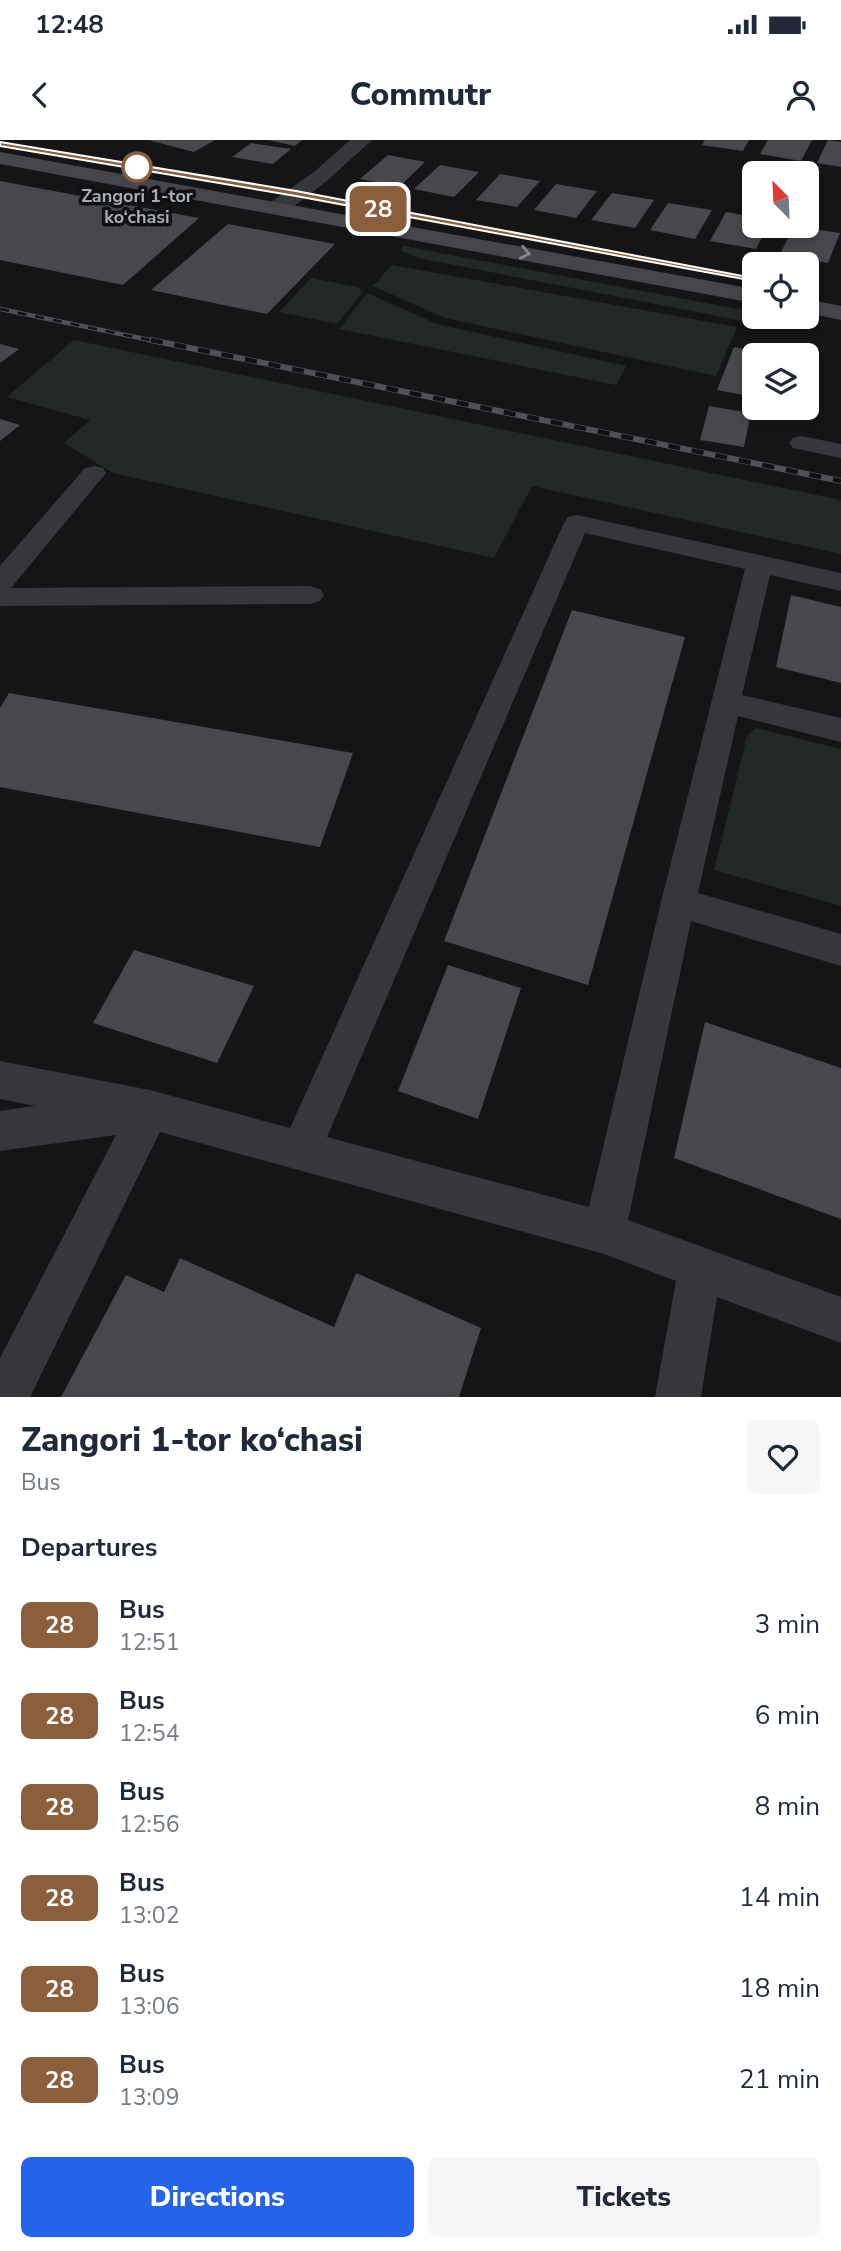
<!DOCTYPE html>
<meta charset="utf-8">
<style>
:root{--surface:#fff;--page:#f6f6f7;--text:#1f2937;--muted:#747a83;--accent:#2563eb}
body{margin:0;font-family:"Nunito Sans",sans-serif;background:var(--page);color:var(--text);height:100vh;display:flex;flex-direction:column;font-size:26px;white-space:nowrap}
*{box-sizing:border-box;margin:0}
p{font-size:23px;color:var(--muted)}
.icon{flex:none;width:38px;height:38px;fill:none;stroke:currentColor;stroke-width:2;stroke-linecap:round;stroke-linejoin:round}
.map{position:relative;height:1257px;overflow:hidden}
.drawer{display:flex;flex-direction:column;background:var(--surface);flex:1}
.drawer>*{flex:none}
.badge{padding:0 14px;border-radius:10px;font-size:24px;line-height:46px}
.needle{width:46px;rotate:336deg}
.buttons{position:absolute;left:742px;top:21px;display:grid;gap:14px}
.buttons a{display:grid;place-items:center;width:77px;height:77px;border-radius:10px;background:var(--surface);box-shadow:0 4px 10px #0003;font-size:35px}
.map>.badge{position:absolute;translate:-50% -50%;box-shadow:0 0 0 4px #fff}
h2{padding:0 21px;font-size:26px;line-height:63px}
.round{display:grid;place-items:center;flex:none;width:74px;height:74px;border-radius:10px;background:var(--page)}
.overview{display:flex;align-items:center;justify-content:space-between;height:119px;padding:0 21px}
h1{font-size:33px;font-weight:800;line-height:52px}
.action{display:flex;gap:14px;margin-top:auto;padding:14px 21px}
.action a{flex:1;height:80px;border-radius:10px;background:var(--accent);color:#fff;font-size:28px;font-weight:800;line-height:80px;text-align:center}
.action a+a{background:var(--page);color:var(--text)}
ul{padding:0;list-style:none}
li{display:flex;align-items:center;gap:21px;height:91px;padding:0 21px}
li div{flex:1}
li b{display:block;font-size:26px}
li em{font-style:normal}
li .badge{min-width:77px;font-weight:700;text-align:center}
.status{display:flex;justify-content:space-between;align-items:center;height:49px;padding:0 35px;background:var(--surface);direction:ltr}
.status svg{height:19px;fill:currentColor}
header{display:flex;justify-content:space-between;align-items:center;height:91px;padding:0 21px;background:var(--surface);font-size:32px;font-weight:800}
.map>svg:first-child{display:block}
.green{fill:#222823}
.building{fill:#47484b}
.lines{fill:none;stroke-linecap:round;stroke-linejoin:round}
.service{fill:#36373b;fill-rule:evenodd}
.minor{fill:#36373b;fill-rule:evenodd}
.secondary{fill:#45464b;fill-rule:evenodd}
.rail-far1-casing{stroke:#505156;stroke-width:4.5}
.rail-casing{stroke:#505156;stroke-width:6}
.rail-far1{stroke:#101012;stroke-width:2.5;stroke-dasharray:9;stroke-linecap:butt}
.rail{stroke:#101012;stroke-width:4.5;stroke-dasharray:12;stroke-linecap:butt}
.oneway{stroke:#858890}
.line{fill:#8b5e3c;stroke:#fff;stroke-width:2}
.stop-dot{fill:#fff;stroke:#8b5e3c;stroke-width:3.5}
.labels{text-anchor:middle;stroke-width:7;stroke-linejoin:round;paint-order:stroke}
.far-stop-label{font-size:18px;font-weight:bold;fill:#a8acb5;stroke:#101012}
</style>
<div class="status"><b>12:48</b><svg viewBox="0 0 49 12"><path d="M0 12V9h3v3zM5 12V6h3v6zM10 12V3h3v9zM15 12V0h3v12zM26 1h20v11H26zM47 4h2v5h-2z"/></svg></div>
<header><svg class="icon" aria-label="back" viewBox="0 0 24 24"><path d="M15 5l-7 7 7 7"/></svg>Commutr<svg class="icon" aria-label="person" viewBox="0 0 24 24"><circle cx="12" cy="8" r="4"/><path d="M4 21q1-7 8-7t8 7"/></svg></header>
<div class="map">
<svg width="841" height="1257" viewBox="0 0 841 1257">
<rect width="100%" height="100%" fill="#151517"/>
<!-- green -->
<path class="green" d="M403,106L754,172V177L783,178L779,188L418,118L402,111Z
M392,125L737,187L716,236L445,178L373,146Z
M311,138L357,147L363,152L337,184L279,172Z
M367,153L437,184L626,226L616,245L339,189Z
M74,200L841,360V414L532,346L494,418L113,333L64,303L90,280L7,257Z
M756,588L841,609V766L714,730L747,596Z"/>
<!-- building -->
<path class="building" d="M148,0H215L194,12Z
M268,0H302L295,6Z
M705,0H749L743,11L702,5Z
M768,0H812L801,21L760,14Z
M828,0L841,2V27L817,23Z
M251,3L291,9L273,24L232,17Z
M388,15L425,22L399,47L360,39Z
M440,25L479,32L454,57L414,49Z
M500,34L540,41L517,67L476,60Z
M0,41L199,78L123,145L0,120Z
M556,44L597,51L576,78L534,70Z
M612,53L654,60L635,88L591,80Z
M668,63L712,70L695,99L650,90Z
M726,72L754,77V86H768L756,109L710,101Z
M228,84L335,104L267,174L151,150Z
M794,86L840,93L828,123L780,114Z
M0,204L19,209L0,223Z
M734,207L769,214L754,215V257L717,250Z
M709,266L751,273L744,307L700,300Z
M0,279L20,285L0,301Z
M791,455L841,467V543L776,527Z
M572,470L685,497L588,845L444,801Z
M9,553L353,613L320,707L0,647V568Z
M134,810L254,846L217,923L93,883Z
M448,825L521,848L478,979L398,951Z
M705,882L841,928V1079L674,1018Z
M180,1118L334,1187L356,1133L481,1188L459,1257H61L126,1135L164,1152Z"/>
<g class="lines">
<!-- service -->
<path class="service" d="M801,296L841,304V318L793,308L789,303L793,298Z
M94,326L103,328L106,333L11,448L310,446L320,449L324,455L320,461L310,464L0,466V426L85,328Z
M577,375L841,433V451L770,435L742,555L841,578V602L738,576L698,753L841,794V826L691,781L628,1080L841,1157V1203L717,1157L701,1257H655L676,1141L604,1114L160,992L30,1257H0V1218L116,995L0,1011V971L35,966L0,959V921L150,950L290,988L564,383L568,377ZM585,393L745,429L661,762L589,1067L327,997Z"/>
<!-- minor -->
<path class="minor" d="M350,0H372L328,40L287,72H271L268,67L271,62L314,32Z"/>
<!-- secondary -->
<path class="secondary" d="M0,12L754,149V163L0,24Z
M807,159L841,166V180L807,173Z"/>
<!-- rail-far1 casing -->
<g class="rail-far1-casing">
<path id="rail-far1" d="M0,169L159,202"/>
</g>
<!-- rail casing -->
<g class="rail-casing">
<path id="rail" d="M151,200L841,341"/>
</g>
<!-- rail-far1 -->
<use href="#rail-far1" class="rail-far1"/>
<!-- rail -->
<use href="#rail" class="rail"/>
</g>
<!-- one-way arrows -->
<defs><path id="oneway-chevron" d="M-2-3.5L2.5 0L-2 3.5" fill="none" stroke-width="1.6" stroke-linecap="round" stroke-linejoin="round" transform="scale(1.75)"/></defs>
<use class="oneway" href="#oneway-chevron" transform="translate(525 113) rotate(11)"/>
<!-- line -->
<path class="line" d="M0,2L296,51L758,139L754,141L296,56L0,6Z"/>
<!-- markers -->
<circle class="stop-dot" cx="137" cy="27" r="14"/>
<g class="labels">
<!-- far-stop labels -->
<g class="far-stop-label">
<text x="137" y="62">Zangori 1-tor<tspan x="137" dy="21">ko‘chasi</tspan></text>
</g>
</g>
</svg>
<div class="buttons">
<a><svg class="needle" viewBox="-14 -14 28 28"><path d="M0-13l5 13h-10z" fill="#e53935"/><path d="M0 13l5-13h-10z" fill="#747a83"/></svg></a>
<a><svg class="icon" aria-label="locate" viewBox="0 0 24 24"><circle cx="12" cy="12" r="6"/><path d="M12 2v4M12 18v4M2 12h4M18 12h4"/></svg></a>
<a><svg class="icon" aria-label="layers" viewBox="0 0 24 24"><path d="M12 4l9 5-9 5-9-5zM3 14l9 5 9-5"/></svg></a>
</div>
<b class="badge" style="left:378px;top:69px;background:#8b5e3c;color:#fff">28</b>
</div>
<section class="drawer">
<div class="overview"><div><h1>Zangori 1-tor ko‘chasi</h1><p>Bus</p></div><a class="round"><svg class="icon" aria-label="heart" viewBox="0 0 24 24"><path d="M12 20l-8-8c-3-5 5-10 8-4 3-6 11-1 8 4z"/></svg></a></div>
<h2>Departures</h2>
<ul>
<li><span class="badge" style="background:#8b5e3c;color:#fff">28</span><div><b>Bus</b><p>12:51</p></div><em>3 min</em></li>
<li><span class="badge" style="background:#8b5e3c;color:#fff">28</span><div><b>Bus</b><p>12:54</p></div><em>6 min</em></li>
<li><span class="badge" style="background:#8b5e3c;color:#fff">28</span><div><b>Bus</b><p>12:56</p></div><em>8 min</em></li>
<li><span class="badge" style="background:#8b5e3c;color:#fff">28</span><div><b>Bus</b><p>13:02</p></div><em>14 min</em></li>
<li><span class="badge" style="background:#8b5e3c;color:#fff">28</span><div><b>Bus</b><p>13:06</p></div><em>18 min</em></li>
<li><span class="badge" style="background:#8b5e3c;color:#fff">28</span><div><b>Bus</b><p>13:09</p></div><em>21 min</em></li>
</ul>
<div class="action"><a>Directions</a><a>Tickets</a></div>
</section>
